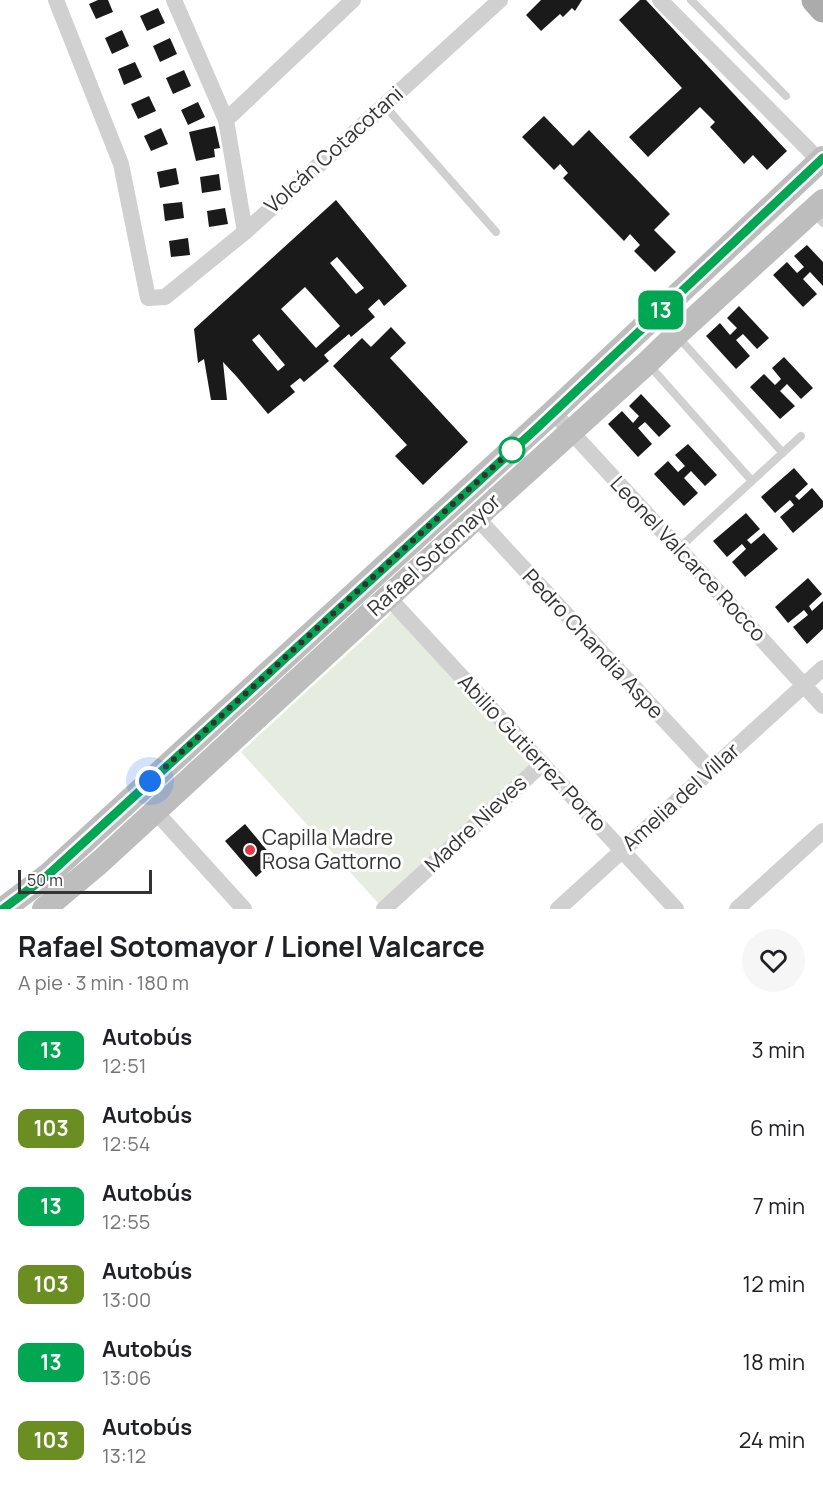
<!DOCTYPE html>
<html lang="es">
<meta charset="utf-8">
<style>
:root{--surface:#fff;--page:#f6f6f6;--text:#202124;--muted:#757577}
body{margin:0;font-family:Manrope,sans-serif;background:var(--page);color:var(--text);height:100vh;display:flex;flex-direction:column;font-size:22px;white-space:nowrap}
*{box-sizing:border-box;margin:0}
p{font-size:20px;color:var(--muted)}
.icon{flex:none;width:33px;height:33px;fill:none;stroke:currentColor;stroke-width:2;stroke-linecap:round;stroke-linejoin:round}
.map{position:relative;height:909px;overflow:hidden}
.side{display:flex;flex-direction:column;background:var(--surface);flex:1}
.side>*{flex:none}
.badge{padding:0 12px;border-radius:9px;font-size:21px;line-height:39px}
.scale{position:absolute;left:18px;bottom:15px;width:134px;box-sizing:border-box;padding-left:6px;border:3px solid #333;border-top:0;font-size:16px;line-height:21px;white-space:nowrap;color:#333;-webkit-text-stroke:4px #fff;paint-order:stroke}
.you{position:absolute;width:30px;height:30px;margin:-15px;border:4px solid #fff;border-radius:50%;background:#1a73e8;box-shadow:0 0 0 9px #1a73e833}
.map>.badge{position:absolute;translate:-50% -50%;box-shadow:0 0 0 3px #fff}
.round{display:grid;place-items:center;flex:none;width:63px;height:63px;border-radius:32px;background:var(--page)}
.head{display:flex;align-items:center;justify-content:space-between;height:102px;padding:0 18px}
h1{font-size:28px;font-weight:700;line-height:45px}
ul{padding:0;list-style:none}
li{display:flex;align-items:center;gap:18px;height:78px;padding:0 18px}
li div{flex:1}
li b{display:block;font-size:22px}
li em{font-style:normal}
li .badge{min-width:66px;font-weight:700;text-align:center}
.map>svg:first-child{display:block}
.green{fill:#e6ecdf}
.building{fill:#1a1a1a;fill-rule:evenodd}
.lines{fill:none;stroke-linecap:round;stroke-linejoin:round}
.lane{stroke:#d0d0d0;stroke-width:8}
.street{stroke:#d0d0d0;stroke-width:16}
.secondary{stroke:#bdbdbd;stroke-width:24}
.primary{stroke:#ababab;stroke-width:27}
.line-casing{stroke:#fff;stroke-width:14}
.line{stroke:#00a651;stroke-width:9}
.walk{stroke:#333;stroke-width:6;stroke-dasharray:0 10.8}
.stop-dot{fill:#fff;stroke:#00a651;stroke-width:3}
.poi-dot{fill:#e63946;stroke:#fff;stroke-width:2}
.labels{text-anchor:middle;stroke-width:6;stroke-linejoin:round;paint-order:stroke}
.street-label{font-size:21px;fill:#333;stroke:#fff}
.poi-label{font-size:21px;fill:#333;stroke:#fff;text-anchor:start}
</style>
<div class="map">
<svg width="823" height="909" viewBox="0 0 823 909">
<rect width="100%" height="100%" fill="#fff"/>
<!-- green -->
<path class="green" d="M393,612L531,764L379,904L241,752Z"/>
<!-- building -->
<path class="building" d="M98,0H108L113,12L96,19L89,4Z
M541,0H582L575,11L572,8L563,17L560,14L541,31L526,15Z
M640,0H646L787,151L767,170L753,155L744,164L710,127L715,122L700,107L648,157L629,137L682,88L619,20Z
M158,8L165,23L147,31L140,16Z
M122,30L129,46L112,54L105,38Z
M170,38L177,54L160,62L153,46Z
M135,62L142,77L124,85L118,69Z
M184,70L191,86L173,94L166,78Z
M149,96L156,111L138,119L131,104Z
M198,102L205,117L188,125L181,110Z
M544,116L573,146L589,130L670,214L654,230L676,252L655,272L634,251L640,245L630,234L624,241L563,178L568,173L560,164L554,170L522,137Z
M215,126L220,148L214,149L215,157L196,161L189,132Z
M161,128L168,144L151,151L144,136Z
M176,168L179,184L160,188L157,172Z
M219,174L221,190L202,193L200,177Z
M336,200L407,286L384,306L379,299L368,309L375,317L351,337L349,334L324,355L329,361L304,382L300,378L290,386L295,392L268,414L237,377L223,362L227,400H211L204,359L198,363L194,329ZM337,257L364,288L356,294L330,263ZM305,287L340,326L316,348L281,309ZM259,334L285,365L278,371L252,340Z
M182,202L184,218L165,221L163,204Z
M225,208L228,224L209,227L207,211Z
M188,238L190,255L171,257L169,241Z
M807,245L823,262V286L810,272L803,279L817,294L803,307L773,275L787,262L797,273L804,267L794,256Z
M739,306L769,338L757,349L743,334L736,340L750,356L736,369L706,336L720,323L730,335L737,328L727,318Z
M391,327L406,343L390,358L468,442L423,485L395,456L407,445L333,366L362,338L371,347Z
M784,357L813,388L801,399L787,384L780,391L795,406L780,419L750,387L764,374L775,385L781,379L772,368Z
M641,394L671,426L659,437L645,422L638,428L652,444L638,457L608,424L622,411L633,423L639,416L629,406Z
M688,444L717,475L705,486L691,471L684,478L698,493L684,506L654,474L668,461L678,472L685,466L675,455Z
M794,468L808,484L795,496L799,500L812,488L823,501V507L793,533L780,517L794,505L790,500L775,513L761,497Z
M746,513L760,529L747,540L751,544L764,533L778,549L745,577L732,562L746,549L742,544L727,557L713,541Z
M808,578L822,594L809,606L812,611L823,601V629L807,644L793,627L808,615L804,610L788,623L775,607Z
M245,824L275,860L256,877L225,841Z"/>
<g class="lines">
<!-- lane -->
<path class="lane" d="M691,0L786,96
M384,105L496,232
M812,212L823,223
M678,337L783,453
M649,365L752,481
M678,549L801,436"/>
<!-- street -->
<path class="street" d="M56,0L121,164L148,298L165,297L245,232L500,0
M174,0L226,120L245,232
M660,0L820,161
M226,120L353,0
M553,412L823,706
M476,517L711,770
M388,597L676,909
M155,811L244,909
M384,909L542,764
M558,909L823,668
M737,909L823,831"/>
<!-- secondary -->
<path class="secondary" d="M3,909L48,875L553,412L823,158
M44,909L100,862L388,597L647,363L676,335L823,201"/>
<!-- primary -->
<path class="primary" d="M815,0L823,9"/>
</g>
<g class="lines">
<!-- line casing -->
<g class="line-casing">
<path id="line" d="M3,909L48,875L537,428L823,158"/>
</g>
<!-- line -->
<use href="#line" class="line"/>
<!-- walk -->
<path class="walk" d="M150,781L512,450"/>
</g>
<!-- markers -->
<circle class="stop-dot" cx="512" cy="450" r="12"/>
<circle class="poi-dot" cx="250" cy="850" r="6"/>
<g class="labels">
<!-- street labels -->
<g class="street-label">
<text transform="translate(334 150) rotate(-42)" y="7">Volcán Cotacotani</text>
<text transform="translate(434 555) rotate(-42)" y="7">Rafael Sotomayor</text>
<text transform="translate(688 559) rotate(47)" y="7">Leonel Valcarce Rocco</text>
<text transform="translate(593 644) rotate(47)" y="7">Pedro Chandia Aspe</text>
<text transform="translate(532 753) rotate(47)" y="7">Abilio Gutierrez Porto</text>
<text transform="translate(681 797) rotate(-42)" y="7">Amelia del Villar</text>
<text transform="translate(476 824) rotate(-43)" y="7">Madre Nieves</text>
</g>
<!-- poi labels -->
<g class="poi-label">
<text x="262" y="845">Capilla Madre<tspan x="262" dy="24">Rosa Gattorno</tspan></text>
</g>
</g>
</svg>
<div class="scale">50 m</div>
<div class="you" style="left:150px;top:781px"></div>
<b class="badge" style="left:661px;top:310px;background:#00a651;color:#fff">13</b>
</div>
<section class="side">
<div class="head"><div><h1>Rafael Sotomayor / Lionel Valcarce</h1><p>A pie · 3 min · 180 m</p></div><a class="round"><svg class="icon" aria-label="heart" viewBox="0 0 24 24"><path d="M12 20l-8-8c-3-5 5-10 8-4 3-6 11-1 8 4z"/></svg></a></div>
<ul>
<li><span class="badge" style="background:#00a651;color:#fff">13</span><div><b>Autobús</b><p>12:51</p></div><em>3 min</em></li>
<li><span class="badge" style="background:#6b8e23;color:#fff">103</span><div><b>Autobús</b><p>12:54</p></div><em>6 min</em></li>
<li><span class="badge" style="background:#00a651;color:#fff">13</span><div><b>Autobús</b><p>12:55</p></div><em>7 min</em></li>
<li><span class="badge" style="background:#6b8e23;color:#fff">103</span><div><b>Autobús</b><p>13:00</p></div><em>12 min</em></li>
<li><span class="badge" style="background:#00a651;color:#fff">13</span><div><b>Autobús</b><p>13:06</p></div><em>18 min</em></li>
<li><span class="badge" style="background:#6b8e23;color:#fff">103</span><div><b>Autobús</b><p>13:12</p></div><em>24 min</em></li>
</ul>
</section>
